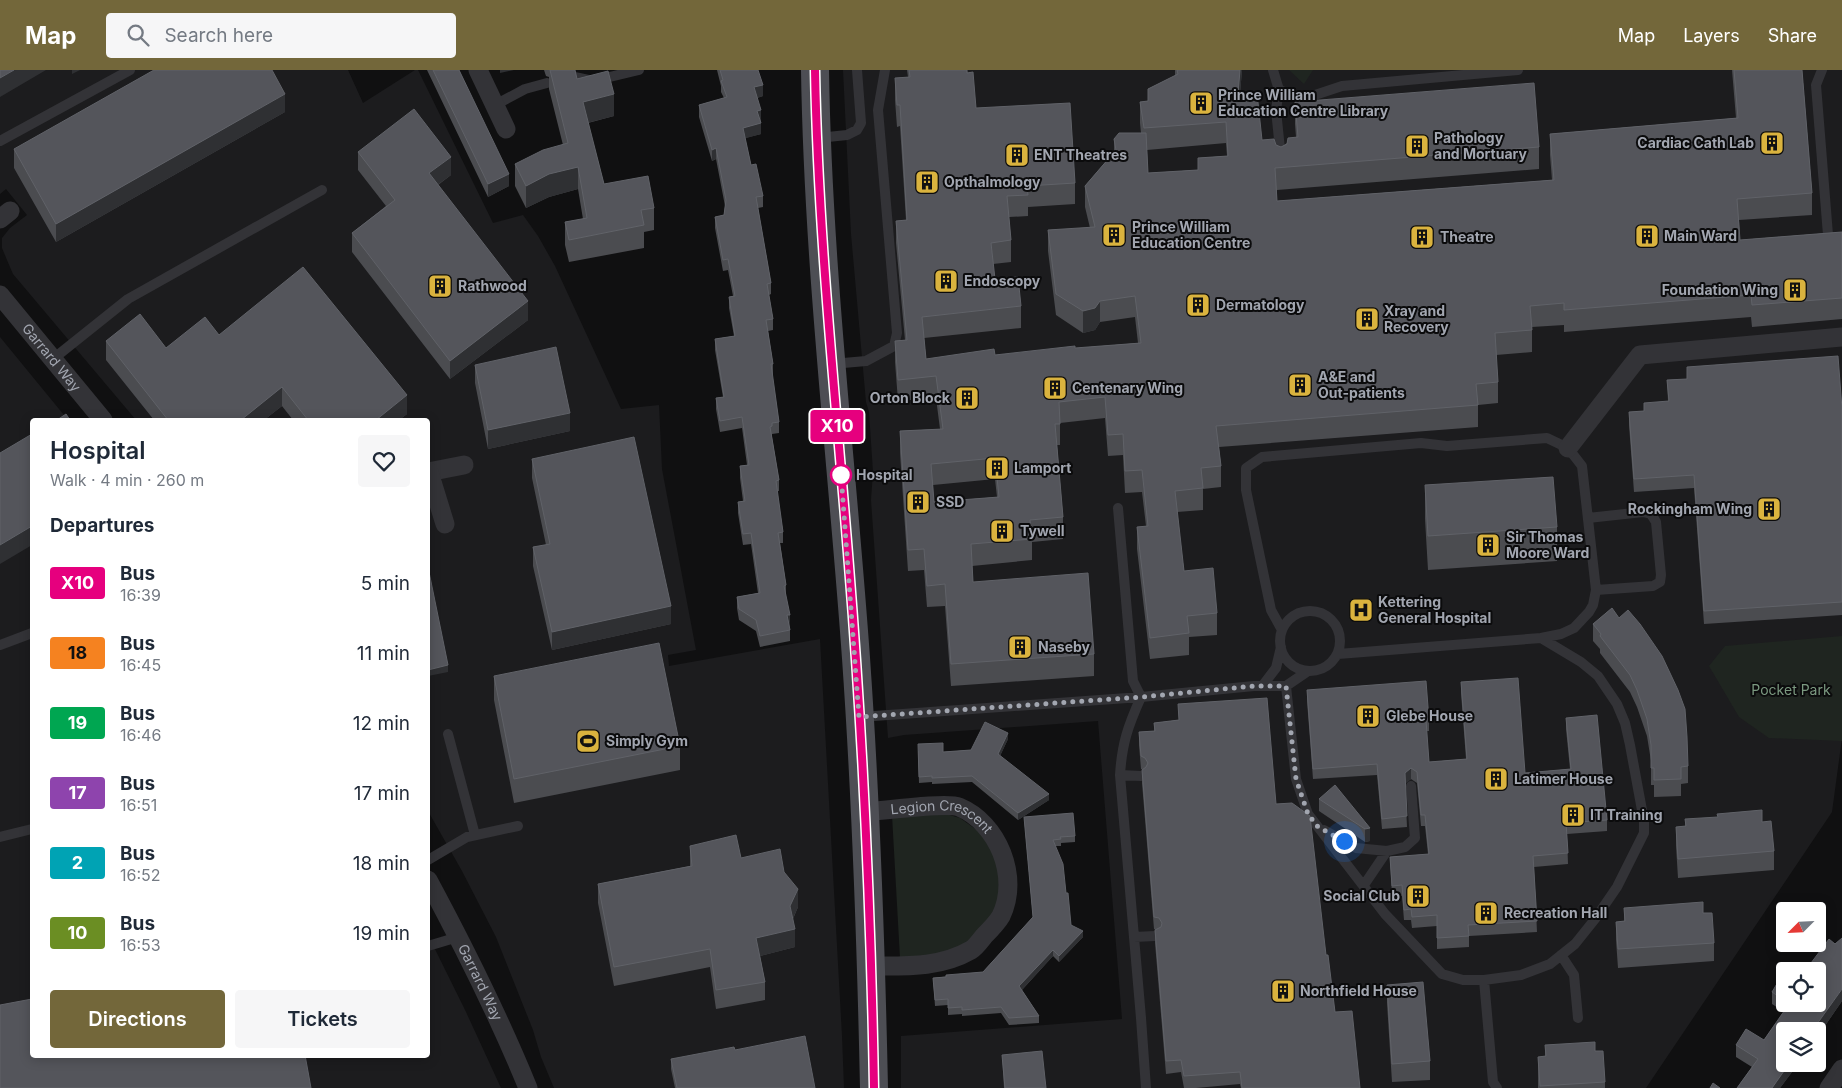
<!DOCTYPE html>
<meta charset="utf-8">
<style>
:root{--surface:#fff;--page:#f6f6f7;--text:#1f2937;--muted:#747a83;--accent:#73673a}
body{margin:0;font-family:Inter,sans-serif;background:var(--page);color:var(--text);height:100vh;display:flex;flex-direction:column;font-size:19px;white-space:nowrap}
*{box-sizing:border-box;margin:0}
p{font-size:16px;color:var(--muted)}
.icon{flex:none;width:28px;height:28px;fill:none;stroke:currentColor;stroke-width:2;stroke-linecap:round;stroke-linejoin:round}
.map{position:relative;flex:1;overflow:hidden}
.details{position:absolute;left:30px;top:348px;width:400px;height:640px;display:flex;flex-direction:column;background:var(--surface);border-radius:5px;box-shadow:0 2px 12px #0003}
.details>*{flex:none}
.badge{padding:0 10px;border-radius:4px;font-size:18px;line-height:32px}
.needle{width:32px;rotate:246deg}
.fabs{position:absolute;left:1776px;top:832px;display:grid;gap:10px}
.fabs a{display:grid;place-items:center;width:50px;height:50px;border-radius:5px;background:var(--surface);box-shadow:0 2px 12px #0003;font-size:25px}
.you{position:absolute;width:25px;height:25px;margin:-12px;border:4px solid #fff;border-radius:50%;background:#1a73e8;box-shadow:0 0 0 8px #1a73e833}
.map>.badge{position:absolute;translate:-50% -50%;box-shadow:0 0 0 2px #fff}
h2{padding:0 20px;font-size:19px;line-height:45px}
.round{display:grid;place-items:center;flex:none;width:52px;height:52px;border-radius:5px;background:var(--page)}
.headline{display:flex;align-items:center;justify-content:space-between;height:85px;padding:0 20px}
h1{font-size:24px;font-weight:600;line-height:38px}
.primary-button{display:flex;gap:10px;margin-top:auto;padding:10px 20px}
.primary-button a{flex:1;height:58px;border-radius:5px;background:var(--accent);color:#fff;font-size:20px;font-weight:600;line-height:58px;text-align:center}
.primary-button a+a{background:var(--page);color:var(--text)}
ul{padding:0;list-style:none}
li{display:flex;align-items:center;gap:15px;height:70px;padding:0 20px}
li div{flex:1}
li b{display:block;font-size:19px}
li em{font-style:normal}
li .badge{min-width:55px;font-weight:700;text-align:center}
header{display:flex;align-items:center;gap:30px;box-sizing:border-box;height:70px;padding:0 25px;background:var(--accent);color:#fff}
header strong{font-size:24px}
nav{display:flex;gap:28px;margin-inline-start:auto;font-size:18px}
.search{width:350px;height:45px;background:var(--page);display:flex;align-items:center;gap:12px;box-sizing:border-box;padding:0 18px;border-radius:5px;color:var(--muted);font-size:19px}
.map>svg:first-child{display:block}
.built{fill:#1c1c1e}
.green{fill:#1f2520}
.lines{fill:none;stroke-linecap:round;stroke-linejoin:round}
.lane{stroke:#333337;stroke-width:10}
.street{stroke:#333337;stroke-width:19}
.primary{stroke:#4d4e54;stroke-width:28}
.wall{fill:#4b4c50;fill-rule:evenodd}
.shaded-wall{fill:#2f3033}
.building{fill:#54555b;stroke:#606268;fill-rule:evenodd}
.line-casing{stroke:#fff;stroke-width:11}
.line{stroke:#e6007e;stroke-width:8}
.walk{stroke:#a2a6b0;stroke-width:5;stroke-dasharray:0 9}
.stop-dot{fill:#fff;stroke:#e6007e;stroke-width:2.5}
.labels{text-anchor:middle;stroke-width:4;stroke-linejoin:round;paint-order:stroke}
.poi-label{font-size:14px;font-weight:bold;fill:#a2a6b0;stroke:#0b0b0c;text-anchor:start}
.street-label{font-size:14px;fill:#a2a6b0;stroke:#0b0b0c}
.stop-label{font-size:14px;font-weight:bold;fill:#a2a6b0;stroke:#0b0b0c;text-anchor:start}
.park-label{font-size:14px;fill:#7b9980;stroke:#0b0b0c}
</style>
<header>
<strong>Map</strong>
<div class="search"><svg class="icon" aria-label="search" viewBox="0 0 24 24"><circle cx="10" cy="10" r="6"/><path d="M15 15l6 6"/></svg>Search here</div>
<nav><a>Map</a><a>Layers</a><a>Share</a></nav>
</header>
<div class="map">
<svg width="1842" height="1018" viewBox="0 0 1842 1018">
<rect width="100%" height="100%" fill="#101011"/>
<!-- built -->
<path class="built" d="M0,0H348L363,33L415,0H418L493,153L523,145L538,166L555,196L621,339L659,335L662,399L696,580L668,585L669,596L820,569L842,966L844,1018H554L541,987L533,960L496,867L462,801L428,741V350H136L13,204L7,190L2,178V168L10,158L27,145L6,119L0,124Z
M843,0H1842V668L1832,742L1646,1018H901V966L1122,949L1098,651L904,665L888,668L871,430L873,402L869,342L866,332L851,164Z
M0,267L68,350H32V985H428V865L466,942L501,1018H0Z"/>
<!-- green -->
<path class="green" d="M1289,0H1313L1304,14Z
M1842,566V671L1769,668L1739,647L1709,596L1725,576Z
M946,744L960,748L981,763L996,788L1001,814L994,846L973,870L946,883L900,888L892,745Z"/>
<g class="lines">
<!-- lane -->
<path class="lane" d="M1273,0L1279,20L1276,40L1281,89
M1822,0L1816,15L1828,165
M570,6L593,11L639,0
M1279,20L1303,29L1342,16L1518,0
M495,35L525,19L547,13
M818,68L847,65L857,60L861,53L857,0
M0,71L130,0
M53,289L128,229L322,120
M832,294L866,291L894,276L897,263L878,40L885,0
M1118,438L1133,611L1141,627
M1588,448L1643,442L1651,444L1656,452L1661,505L1660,512L1653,516L1596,520
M1280 571a30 30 0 1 1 60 0a30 30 0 1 1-60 0Z
M1282,560L1271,540L1246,420V398L1262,387L1421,373L1447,376L1547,368L1568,378L1582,396L1596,520L1593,535L1589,542L1574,558L1561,564L1541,568L1338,584
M0,575L32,563
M1263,615L1276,598L1281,577
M1286,616L1296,709L1308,744L1385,844L1442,904L1463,910H1484L1521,905L1550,894L1575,874L1595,849L1617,817L1644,763V751L1630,675L1625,653L1617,634L1598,606L1581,592L1541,568
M1141,627C1128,656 1122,673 1120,705L1141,948L1146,1018
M860,647L1141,627L1254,616H1286L1308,601
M448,664L475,765
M1120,705L1141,706
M1324,760L1356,778L1387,781L1405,777L1415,768L1411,716
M0,767L32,759
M428,790L467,767L518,756
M1364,815L1387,781
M1134,867L1155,866
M428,876L458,867
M1561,885L1574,905L1578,948
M1484,910L1493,1012L1497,1018"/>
<!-- street -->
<g class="street">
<path d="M478,0L506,59"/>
<path d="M0,149L10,141"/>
<path id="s1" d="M0,225L103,350"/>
<path d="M1568,378L1640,285L1842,267"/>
<path d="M428,402L464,395"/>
<path d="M429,402L445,454"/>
<path id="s2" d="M864,742C882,741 946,732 959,737C998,753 1020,807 1001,846C997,853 990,860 984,866C980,871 976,877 971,880C940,898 905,896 871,896"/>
<path id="s3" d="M428,810C464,877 499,947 528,1018"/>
<path d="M1829,1018L1842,999"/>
</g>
<!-- primary -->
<path class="primary" d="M815,0C818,197 842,392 856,588C866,731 871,875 874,1018"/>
</g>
<!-- wall -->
<path class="wall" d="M427,0H459L509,116L488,127Z
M544,0H575L577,9L614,46L588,53L604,114L654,138V160L644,162V178L569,192L565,175V152L583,149L578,119L549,127L526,138L515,116V94L563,75L549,19V7L546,6Z
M717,0H758L763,26L757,28L761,51H760L761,64L745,68L751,95L763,126V137L758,138L771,213V224L769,225L773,249V260L768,261L773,294V305H772L779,352V363L772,364V367L779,410V421H777L783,462V473H780L786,515V527L790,560V571L760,577L756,561L739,550L737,538V527L758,523L751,474L743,475L738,443V432L743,431L740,408V396L747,395L742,358L720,362L716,339V328L723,327L715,280V269L734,266L729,238V227L733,226L728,200L723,201L715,158V147L724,145L725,136L716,89L712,91L699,47V35L724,28L721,22V16Z
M907,0H967L976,38L1075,113V134L1028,137V146L1009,147L1011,170V192L993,194L995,209L1021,236V258L924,268L926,289L995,285L1138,273L1135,247L1100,252L1095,260L1083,263L1056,245L1048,181V160L1090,158L1085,137V116L1114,82V69L1141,63L1140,53V32L1148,31V19L1175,6V0H1242L1240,24L1262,70L1281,77L1296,67L1295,54V32L1539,77V99L1277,120V131L1552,110L1550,85V64L1736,48L1732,0H1802L1812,123V145L1739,150L1740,170L1842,162V249L1752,257L1751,247L1564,262V255L1532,257V282L1496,285L1498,312V333L1478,335V357L1219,377L1221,396V417L1203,419V440L1177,442L1184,501L1217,543V565L1189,567V585L1150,589L1137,479V457L1146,456L1142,422L1125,423L1123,385L1108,386L1105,348L1060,353V375H1057L1063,447V469L1032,472V490L972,496L973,512L1094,584V606L951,616L945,536L927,537L924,500L908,501L900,383V361L940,359L936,328L898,331L895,292V271L905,270L896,173V151L906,150L900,56L897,57L895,30V8L908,7ZM1226,73L1227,86L1198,88V100L1148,103L1147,80ZM995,409L997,427L934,432L933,415Z
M285,42L56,172L14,98V79Z
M358,82L451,105L438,115L528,250L450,309L352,182V163L386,136L358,100Z
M219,265L407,344L399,350H293L282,336L264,350H154L106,290V271L166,278Z
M475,295L570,361L488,379L475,313Z
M1687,297L1842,339V545L1704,554L1694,418L1634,422L1629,355V342L1644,341L1668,331L1667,310L1687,309Z
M532,389L671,554L552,580L533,496V477L546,475L532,408Z
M1425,415L1557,457V491L1428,500L1425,449Z
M1612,538L1688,696V713L1681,714V726L1654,727V715H1651V691L1647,666L1637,637L1630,622L1600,583V579L1593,571V554Z
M494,606L680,676V700L514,733L494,630Z
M1461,612L1525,703L1570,699L1566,659V648L1607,750V761L1567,764L1568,794L1534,797L1537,862L1469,866V877L1437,879V856L1412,858L1411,850H1404L1402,826L1392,827L1390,787L1428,784L1425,756H1421L1417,713L1411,709L1405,713L1407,757L1382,759L1377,705L1313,709L1307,631V620L1429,650V661H1426L1429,692L1466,689L1461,623Z
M1178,634L1276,734L1326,885L1335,942L1360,1018H1241L1240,1014L1196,1018H1184L1181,1002L1166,1004L1155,873V860H1156L1154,859L1142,713L1143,700L1141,699L1139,675V662L1154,661V653L1179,650Z
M1008,669L1000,686L1049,730L1018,750L972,712L932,714V712L919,713L918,681L943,682L971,680Z
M1319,729L1370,758V771L1365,772L1319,741Z
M1024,747L1075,766V772L1061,773V776H1055L1066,823L1071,855L1083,867L1059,892L1053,886L1022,920L1039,946V953L1009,955L1001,943L962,946V944L948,945V935L935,936L933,908L983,902L1033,847Z
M1685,749L1762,752L1774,781V800L1678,808L1676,776V757L1685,756Z
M690,776L741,788L784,802L798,837L793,849L795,877L760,886L765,912V930L716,939L710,897L614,916L598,833V814L690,796Z
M1624,838L1703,843L1714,873V891L1618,898L1616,870V852L1624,851Z
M1785,909V934H1818L1842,931L1818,966V961L1785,994H1798L1780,1018H1737L1752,997L1736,987V975L1764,970L1784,942L1772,934V922Z
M1387,915L1430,991V1010L1392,1012L1387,933Z
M1545,975L1605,1012V1018H1538V987L1545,986Z
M735,980L815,1018H675L671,999V989Z
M1002,985L1046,1018H1004Z"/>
<!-- shaded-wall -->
<path class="shaded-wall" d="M14,0H46L0,27V8Z
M72,0H80L72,4Z
M500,0H514L500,3Z
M1240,0H1242L1238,46V24Z
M763,15V26L754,29V17Z
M285,24V42L56,172V154Z
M614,24V46L583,54V32Z
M761,40V51L757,52V41Z
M761,53V64L743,69V58Z
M716,78V89L712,91V80Z
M451,87V105L429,121V103Z
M578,97V119L549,127L526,138V116L549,104Z
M509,104V116L488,127V114Z
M528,231V250L450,309V291Z
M1100,231V252L1095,260L1083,263V241Z
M282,317V336L264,350H241Z
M407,325V344L399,350H376Z
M570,343V361L488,379V360Z
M32,456V475L0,494V475Z
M671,536V554L552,580V562Z
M787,545H790V556Z
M448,595V602L428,606V600Z
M1008,663V669L998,690V684Z
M1411,698V709L1405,714V703Z
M1049,724V730L1018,750V743Z
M1370,758V771L1365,772V759Z
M798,819V837L790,855V836Z
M795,859V877L756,887V868Z
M1083,861V867L1059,892V886Z
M1053,880V886L1019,923V916Z
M1842,919V931L1818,966V961H1812Z
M1789,994H1798L1780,1018H1772Z"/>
<!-- building -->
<path class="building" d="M0,0H14L0,8Z
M154,0H272L285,24L56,154L14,79Z
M433,0H459L509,104L488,114Z
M550,0H575L577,9L608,1L614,24L583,32L604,114L648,106L654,138L641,140L644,155L569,170L565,152L587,148L578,97L549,104L526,116L515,94L543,80L568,73Z
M720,0H758L763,15L754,17L761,40L757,41L761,53L743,58L751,95L756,94L763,126L756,127L771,213L767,214L773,249L766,250L773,294H771L779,352L772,353V356L770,357L779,410L776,411L783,462L778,463L786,515L784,516L790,545H787L790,560L760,566L756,550L739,539L737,527L760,523L751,463L743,464L738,432L745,431L740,396L749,395L742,347L720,351L716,328L724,327L715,269L735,266L729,227L735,226L728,189L723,190L715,147L724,145L726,130L716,78L712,80L699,35L727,27L721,11L723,10Z
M909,0H967V3L973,2L976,38L1070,33L1075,113L1027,116L1028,125L1007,126L1011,170L991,173L995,209L1018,207L1021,236L922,247L926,289L994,279L995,285L1075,276V278L1141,273L1135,226L1100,231L1095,238L1083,241L1056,224L1048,160L1095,157L1085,116L1116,80L1114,69L1119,63H1146L1148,103L1198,100V88L1228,86L1226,52L1144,58L1140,32L1148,31V19L1178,4L1177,0H1240L1238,24L1257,23L1262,70L1274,69L1276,75L1281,77L1287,74L1288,68L1298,67L1295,32L1534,13L1539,77L1275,98L1277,131L1554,110L1550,64L1738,48L1734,0H1802L1812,123L1737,129L1740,170L1842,162V228L1752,235L1751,225L1564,240V233L1530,236L1532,260L1495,263L1498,312L1476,314L1478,335L1216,356L1221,396L1201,398L1203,418L1175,421L1184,501L1213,498L1217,543L1187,546L1189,563L1150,568L1137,457L1148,456L1142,400L1125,401L1123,364L1108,365L1105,327L1059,332L1060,354H1055L1063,447L1030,450L1032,469L971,474L973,512L1088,503L1094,584L951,594L945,514L927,516L924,479L908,480L900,361L943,359L936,306L898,310L895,271L907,270L896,151L907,150L900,35H897L895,8L910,7ZM995,388L999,427L934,432L931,394Z
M414,39L451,87L429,103L528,231L450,291L352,163L395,130L358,82Z
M303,197L407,325L376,350H308L282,317L241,350H168L106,271L140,244L166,278L205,247L219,265Z
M556,277L570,343L488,360L475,295Z
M1838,286L1842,339V532L1704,541L1694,405L1634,409L1629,342L1644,341V333L1669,331L1667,310L1687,309V297Z
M66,344L70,350H57Z
M32,364V456L0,475V383Z
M634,367L671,536L552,562L533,477L550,474L532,389Z
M1553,407L1557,457L1428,466L1425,415Z
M428,497L448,595L428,600Z
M1612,538L1619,548L1628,540L1640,554L1662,586L1678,620L1685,639L1687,667L1688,696L1681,697V709L1654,710V698H1651V675L1647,649L1637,620L1630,605L1600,566L1601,564L1593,554Z
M659,573L680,676L514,709L494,606Z
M1518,608L1525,703L1571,699L1566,648L1597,645L1607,750L1566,753L1568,783L1533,786L1537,851L1468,855L1469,866L1437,868V845L1412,847L1411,839L1404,840L1402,815L1392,816L1390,787L1429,784L1425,745H1421L1417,702L1411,698L1405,703L1407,746L1382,749L1377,694L1313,699L1307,620L1426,611L1429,650H1426L1429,692L1467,689L1461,612Z
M1267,628L1276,734L1292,733L1310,746L1326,885H1328L1335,942L1352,941L1360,1018H1242L1240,1002L1184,1006L1181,990L1166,991L1155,860L1161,857L1162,853L1159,848L1154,847L1142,700L1146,697L1148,693L1145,688L1141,686L1139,662L1155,661L1154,653L1179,650L1178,634Z
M985,652L1008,663L998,684L1049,724L1018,743L972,706L932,708V706L919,707L918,674L943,673V682L971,680Z
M1335,715L1370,758L1365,759L1319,729Z
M1762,740V752L1771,751L1774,781L1678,789L1676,757L1686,756L1685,749L1718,747L1717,744Z
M1073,743L1075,766L1060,767L1061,769L1053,770L1063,794L1066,823H1068L1071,855L1083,861L1059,886L1053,880L1019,916L1039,946L1009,948L1001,937L962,940V937L948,938V929L935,930L933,908L946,907V905L983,902L1033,847L1024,747Z
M736,765L741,788L780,779L784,802L798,819L790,836L795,859L756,868L765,912L716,920L710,879L614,897L598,814L692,796L690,776Z
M1703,832V843H1712L1714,873L1618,879L1616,852L1625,851L1624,838Z
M1842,868V919L1812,961H1785V994H1789L1772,1018H1737L1758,989L1736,975L1746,959L1764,970L1789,934H1818V901H1805L1829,869L1835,874Z
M1781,907L1785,909V931L1772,922Z
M1423,912L1430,991L1392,994L1387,915Z
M32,929V985H305L311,1018H0V935Z
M805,966L815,1018H677L671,989L734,977L735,980Z
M1595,972V981H1603L1605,1012L1540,1016L1538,987L1546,986L1545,975Z
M1042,981L1046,1018H1005L1002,985Z
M1713,1013L1720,1018H1710Z"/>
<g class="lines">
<!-- line casing -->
<g class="line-casing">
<path id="line" d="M815,0C818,166 836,331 849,496C863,669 871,844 874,1018"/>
</g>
<!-- line -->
<use href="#line" class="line"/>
<!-- walk -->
<path class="walk" d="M841,405V404L859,647L1141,627L1254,616H1286L1296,709L1308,744L1318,757L1344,771"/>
</g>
<!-- icons -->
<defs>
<g id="building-square" transform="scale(1.25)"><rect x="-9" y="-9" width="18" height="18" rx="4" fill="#dab33e" stroke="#0b0b0c"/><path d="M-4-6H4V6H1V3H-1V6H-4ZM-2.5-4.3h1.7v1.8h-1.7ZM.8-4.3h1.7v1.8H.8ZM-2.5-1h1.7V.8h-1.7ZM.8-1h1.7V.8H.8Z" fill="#111"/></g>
<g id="hospital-square" transform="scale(1.25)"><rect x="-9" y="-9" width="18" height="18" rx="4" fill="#dab33e" stroke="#0b0b0c"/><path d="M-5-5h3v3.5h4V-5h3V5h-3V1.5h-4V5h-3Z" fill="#111"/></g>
<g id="stadium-square" transform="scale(1.25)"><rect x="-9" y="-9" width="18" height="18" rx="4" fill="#dab33e" stroke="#0b0b0c"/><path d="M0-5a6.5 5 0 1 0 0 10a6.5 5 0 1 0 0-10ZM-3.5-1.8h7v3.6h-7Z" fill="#111"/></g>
</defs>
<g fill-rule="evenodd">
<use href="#building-square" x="1201" y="33"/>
<use href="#building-square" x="1772" y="73"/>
<use href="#building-square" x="1417" y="76"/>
<use href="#building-square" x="1017" y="85"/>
<use href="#building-square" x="927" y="112"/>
<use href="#building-square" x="1114" y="165"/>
<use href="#building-square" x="1647" y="166"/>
<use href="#building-square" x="1422" y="167"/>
<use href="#building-square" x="946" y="211"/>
<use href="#building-square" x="440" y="216"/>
<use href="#building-square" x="1795" y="220"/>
<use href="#building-square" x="1198" y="235"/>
<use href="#building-square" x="1367" y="249"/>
<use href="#building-square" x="1300" y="315"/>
<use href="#building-square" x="1055" y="318"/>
<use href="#building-square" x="967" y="328"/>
<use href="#building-square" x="997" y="398"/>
<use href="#building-square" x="918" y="432"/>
<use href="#building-square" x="1769" y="439"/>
<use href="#building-square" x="1002" y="461"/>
<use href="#building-square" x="1488" y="475"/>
<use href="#hospital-square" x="1361" y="540"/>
<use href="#building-square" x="1020" y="577"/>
<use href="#building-square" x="1368" y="646"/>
<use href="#stadium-square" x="588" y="671"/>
<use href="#building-square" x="1496" y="709"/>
<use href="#building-square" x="1573" y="745"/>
<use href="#building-square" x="1418" y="826"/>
<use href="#building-square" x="1486" y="843"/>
<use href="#building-square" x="1283" y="921"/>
</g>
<!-- markers -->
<circle class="stop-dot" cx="841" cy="405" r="10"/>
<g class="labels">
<!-- poi labels -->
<g class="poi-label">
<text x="1218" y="30">Prince William<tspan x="1218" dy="16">Education Centre Library</tspan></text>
<text x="1434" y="73">Pathology<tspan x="1434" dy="16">and Mortuary</tspan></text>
<text x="1754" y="78" text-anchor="end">Cardiac Cath Lab</text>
<text x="1034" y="90">ENT Theatres</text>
<text x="944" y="117">Opthalmology</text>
<text x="1132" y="162">Prince William<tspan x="1132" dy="16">Education Centre</tspan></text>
<text x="1664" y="171">Main Ward</text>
<text x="1440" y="172">Theatre</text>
<text x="964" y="216">Endoscopy</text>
<text x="458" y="221">Rathwood</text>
<text x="1778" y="225" text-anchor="end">Foundation Wing</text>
<text x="1216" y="240">Dermatology</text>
<text x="1384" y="246">Xray and<tspan x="1384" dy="16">Recovery</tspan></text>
<text x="1318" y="312">A&amp;E and<tspan x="1318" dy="16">Out-patients</tspan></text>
<text x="1072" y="323">Centenary Wing</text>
<text x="950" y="333" text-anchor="end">Orton Block</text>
<text x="1014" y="403">Lamport</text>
<text x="936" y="437">SSD</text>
<text x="1752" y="444" text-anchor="end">Rockingham Wing</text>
<text x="1020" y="466">Tywell</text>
<text x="1506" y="472">Sir Thomas<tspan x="1506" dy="16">Moore Ward</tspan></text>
<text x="1378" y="537">Kettering<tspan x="1378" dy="16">General Hospital</tspan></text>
<text x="1038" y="582">Naseby</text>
<text x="1386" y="651">Glebe House</text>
<text x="606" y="676">Simply Gym</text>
<text x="1514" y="714">Latimer House</text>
<text x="1590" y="750">IT Training</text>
<text x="1400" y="831" text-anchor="end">Social Club</text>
<text x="1504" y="848">Recreation Hall</text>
<text x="1300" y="926">Northfield House</text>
</g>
<!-- street labels -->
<g class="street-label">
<text dy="5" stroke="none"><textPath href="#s1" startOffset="81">Garrard Way</textPath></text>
<text dy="5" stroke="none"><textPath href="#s2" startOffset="81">Legion Crescent</textPath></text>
<text dy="5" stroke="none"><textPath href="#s3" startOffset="115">Garrard Way</textPath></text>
</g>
<!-- stop labels -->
<g class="stop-label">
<text x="856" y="410">Hospital</text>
</g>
<!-- park labels -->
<g class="park-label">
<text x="1791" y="625">Pocket Park</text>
</g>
</g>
</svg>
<div class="fabs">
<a><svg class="needle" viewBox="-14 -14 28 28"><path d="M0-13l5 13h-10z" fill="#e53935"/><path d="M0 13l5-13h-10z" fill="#747a83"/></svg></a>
<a><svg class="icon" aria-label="locate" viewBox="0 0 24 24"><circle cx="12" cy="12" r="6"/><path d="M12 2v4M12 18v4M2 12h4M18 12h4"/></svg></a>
<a><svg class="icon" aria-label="layers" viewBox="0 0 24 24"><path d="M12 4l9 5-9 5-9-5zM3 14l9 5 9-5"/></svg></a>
</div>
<div class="you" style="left:1344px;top:771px"></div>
<b class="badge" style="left:837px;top:356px;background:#e6007e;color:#fff">X10</b>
<section class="details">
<div class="headline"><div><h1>Hospital</h1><p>Walk · 4 min · 260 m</p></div><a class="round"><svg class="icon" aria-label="heart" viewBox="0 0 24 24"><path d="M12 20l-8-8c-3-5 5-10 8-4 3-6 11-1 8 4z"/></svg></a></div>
<h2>Departures</h2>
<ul>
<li><span class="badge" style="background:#e6007e;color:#fff">X10</span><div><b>Bus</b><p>16:39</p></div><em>5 min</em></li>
<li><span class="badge" style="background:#f58220;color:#111">18</span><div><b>Bus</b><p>16:45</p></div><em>11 min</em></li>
<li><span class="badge" style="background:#00a651;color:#fff">19</span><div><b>Bus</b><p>16:46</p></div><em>12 min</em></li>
<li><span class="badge" style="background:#8e44ad;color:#fff">17</span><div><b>Bus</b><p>16:51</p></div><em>17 min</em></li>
<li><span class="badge" style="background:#00a3b4;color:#fff">2</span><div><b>Bus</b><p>16:52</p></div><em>18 min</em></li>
<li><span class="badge" style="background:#6b8e23;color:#fff">10</span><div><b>Bus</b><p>16:53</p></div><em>19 min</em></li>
</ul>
<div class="primary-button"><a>Directions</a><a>Tickets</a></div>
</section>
</div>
